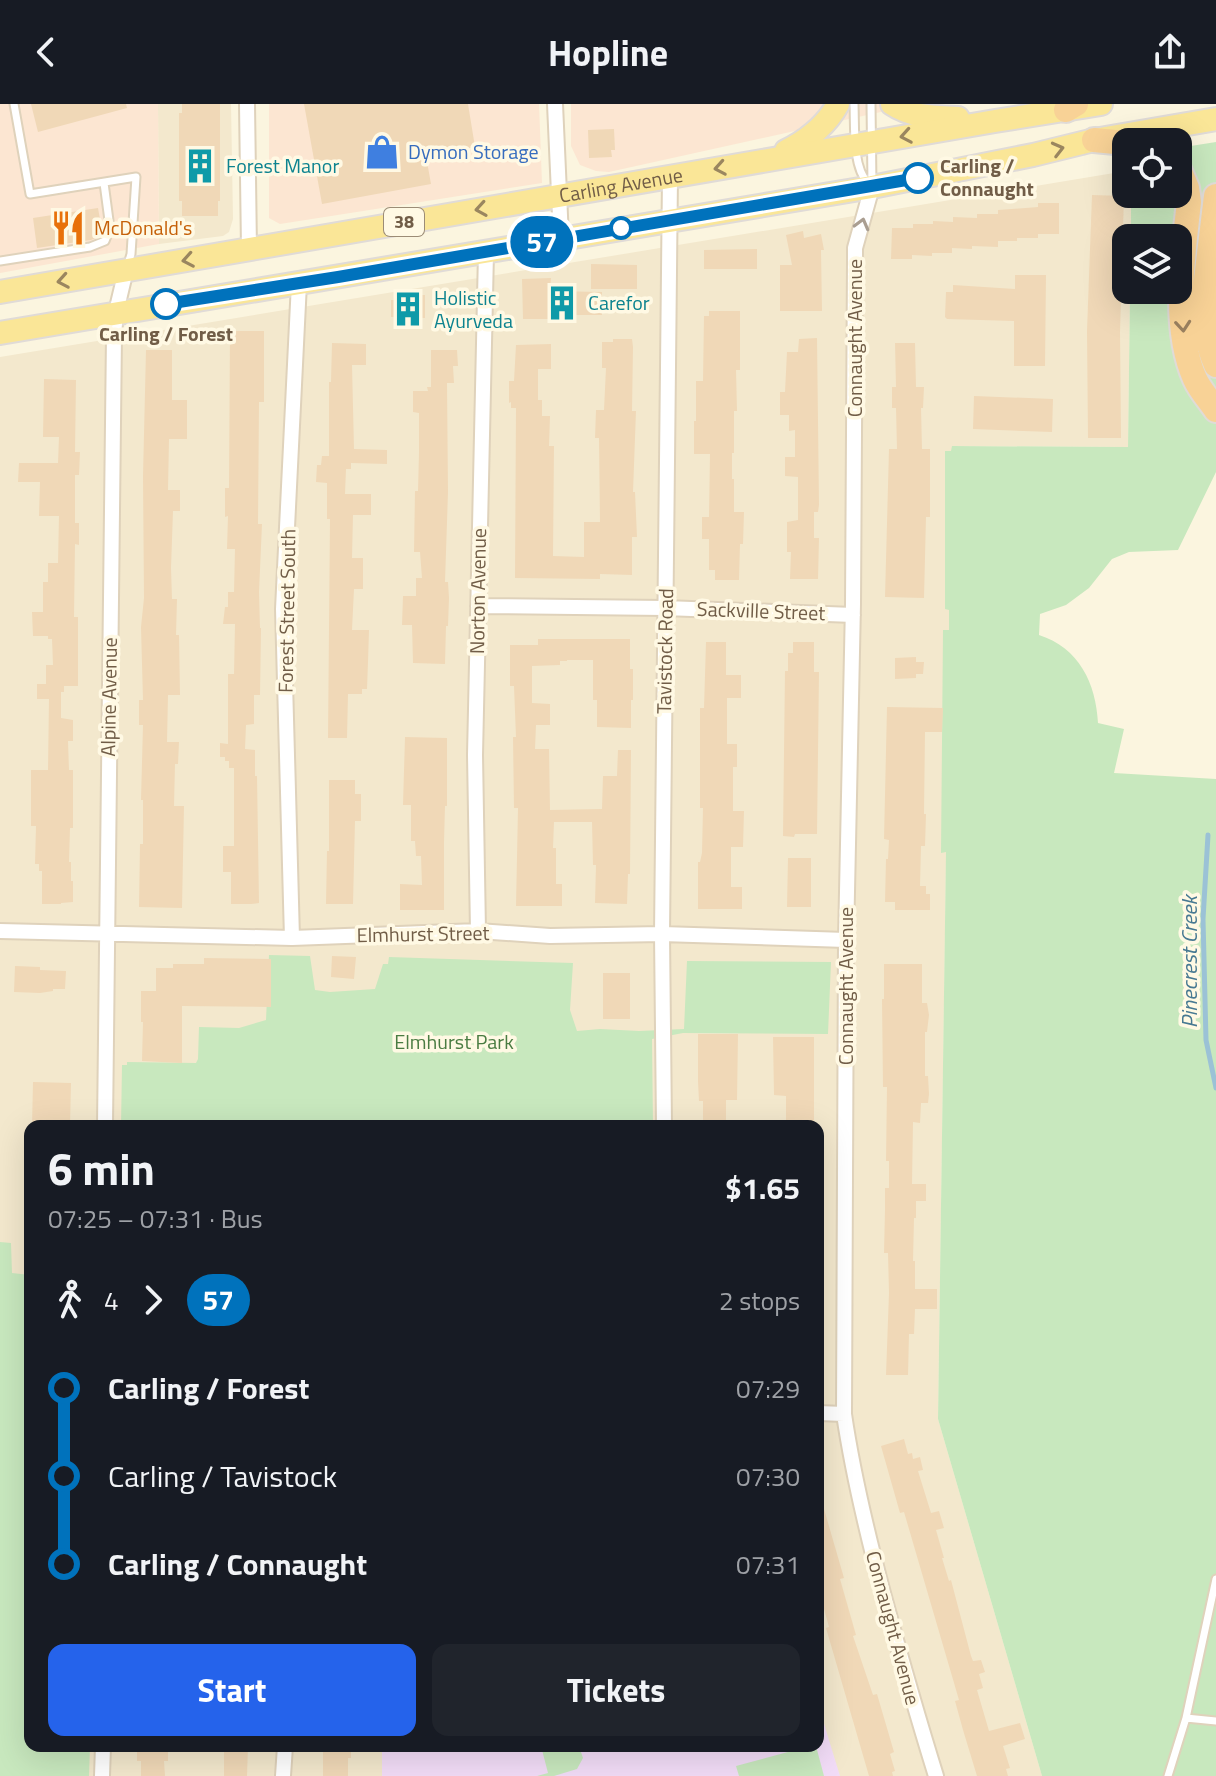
<!DOCTYPE html>
<meta charset="utf-8">
<style>
:root{--surface:#171b24;--page:#20242c;--text:#f1f3f6;--muted:#9ea1a6;--accent:#2563eb}
body{margin:0;font-family:"Titillium Web",sans-serif;background:var(--page);color:var(--text);height:100vh;display:flex;flex-direction:column;font-size:30px;white-space:nowrap}
*{box-sizing:border-box;margin:0}
p{font-size:26px;color:var(--muted)}
.icon{flex:none;width:44px;height:44px;fill:none;stroke:currentColor;stroke-width:2;stroke-linecap:round;stroke-linejoin:round}
.map{position:relative;flex:1;overflow:hidden}
.sheet{position:absolute;left:24px;top:1016px;width:800px;height:632px;display:flex;flex-direction:column;background:var(--surface);border-radius:16px;box-shadow:0 8px 32px #0002}
.sheet>*{flex:none}
.badge{padding:0 16px;border-radius:26px;font-size:28px;line-height:52px}
.controls{position:absolute;left:1112px;top:24px;display:grid;gap:16px}
.controls a{display:grid;place-items:center;width:80px;height:80px;border-radius:16px;background:var(--surface);box-shadow:0 8px 32px #0002;font-size:40px}
.map>.badge{position:absolute;translate:-50% -50%;box-shadow:0 0 0 4px #fff}
.legs{display:flex;align-items:center;gap:12px;height:88px;padding:0 24px;font-size:26px}
.legs p{margin-inline-start:auto}
.head{display:flex;align-items:center;justify-content:space-between;height:136px;padding:0 24px}
h1{font-size:44px;font-weight:700;line-height:60px}
.cta{display:flex;gap:16px;margin-top:auto;padding:16px 24px}
.cta a{flex:1;height:92px;border-radius:16px;background:var(--accent);color:#fff;font-size:32px;font-weight:700;line-height:92px;text-align:center}
.cta a+a{background:var(--page);color:var(--text)}
ul{padding:0 24px;list-style:none}
li{display:flex;align-items:center;gap:28px;height:88px;font-size:30px}
li i{display:grid;place-items:center;width:12px;height:100%;margin:0 10px;background:currentColor}
li i::after{content:'';width:20px;height:20px;margin:-10px;border:6px solid;border-radius:50%;background:var(--surface)}
li p{margin-inline-start:auto}
li:first-child i{background:linear-gradient(#0000 50%,currentColor 0)}
li:last-child i{background:linear-gradient(currentColor 50%,#0000 0)}
header{display:flex;justify-content:space-between;align-items:center;height:104px;padding:0 24px;background:var(--surface);font-size:36px;font-weight:700}
.map>svg:first-child{display:block}
.residential{fill:#f3e8cd;fill-rule:evenodd}
.commercial{fill:#fce6d2}
.education{fill:#f2dcf7}
.green{fill:#c8e8be}
.lines{fill:none;stroke-linecap:round;stroke-linejoin:round}
.stream{stroke:#9bc2d6;stroke-width:5}
.building{fill:#f0d8b7}
.service-casing{stroke:#dfd2bb;stroke-width:11}
.minor-casing{stroke:#dfd2bb;stroke-width:18}
.primary-casing{stroke:#e0dbd7;stroke-width:26}
.trunk-casing{stroke:#e0dbd7;stroke-width:28}
.service{stroke:#fff;stroke-width:7}
.minor{stroke:#fff;stroke-width:14}
.primary{stroke:#fae697;stroke-width:22}
.trunk{stroke:#f8d296;stroke-width:24}
.oneway{stroke:#9a865f}
.oneway2{stroke:#aa9e91}
.oneway3{stroke:#9a805f}
.line-1-casing{stroke:#fff;stroke-width:18}
.line-1{stroke:#0072bc;stroke-width:12}
.stop-1-dot{fill:#fff;stroke:#0072bc;stroke-width:4}
.labels{text-anchor:middle;stroke-width:7;stroke-linejoin:round;paint-order:stroke}
.shield{fill:#fff9e4;stroke:#9c8c76;stroke-width:2}
.shield-label{font-size:18px;font-weight:bold;fill:#715d47}
.shop-label{font-size:20px;fill:#366cbe;stroke:#fff9e4;text-anchor:start}
.culture-label{font-size:20px;fill:#0d838f;stroke:#fff9e4;text-anchor:start}
.stop-label{font-size:20px;font-weight:bold;fill:#715d47;stroke:#fff9e4;text-anchor:start}
.street-label{font-size:20px;fill:#715d47;stroke:#fff9e4}
.food-label{font-size:20px;fill:#c56008;stroke:#fff9e4;text-anchor:start}
.park-label{font-size:20px;fill:#4a7c42;stroke:#fff9e4}
.water-label{font-size:22px;font-style:italic;fill:#477992;stroke:#fff9e4}
</style>
<header><svg class="icon" aria-label="back" viewBox="0 0 24 24"><path d="M15 5l-7 7 7 7"/></svg>Hopline<svg class="icon" aria-label="share" viewBox="0 0 24 24"><path d="M12 15V3M7 8l5-5 5 5M5 13v7h14v-7"/></svg></header>
<div class="map">
<svg width="1216" height="1672" viewBox="0 0 1216 1672">
<rect width="100%" height="100%" fill="#fbf5df"/>
<!-- residential -->
<path class="residential" d="M158,0H231L233,115L229,128L223,132L159,140Z
M1126,67V90H1132L1131,134H1126V186H1130L1128,343L952,342L938,1315L1042,1672H0V253ZM30,1022H818V1642H30Z"/>
<!-- commercial -->
<path class="commercial" d="M0,0H158L159,140L0,169Z
M269,0H539L542,79L280,120L269,114Z
M571,0H917L609,68L596,67L580,61L571,42Z"/>
<!-- education -->
<path class="education" d="M818,1600L840,1672H382V1642H818Z"/>
<!-- green -->
<path class="green" d="M1216,38V368L1178,446L1129,448L1112,455L1089,484L1066,501L1040,510L1039,531C1079,544 1096,579 1098,619L1124,625L1114,669L1216,675V1672H1042L938,1315L946,748L941,749L943,526H949V506L945,505V347H951L952,342L1128,343L1130,186H1178V134H1131V90H1178V44Z
M269,851L310,852L315,886L330,888L375,885L383,860H388L389,853L573,859L570,906L577,927L600,925L639,927L684,925L687,857L831,858L828,930L683,929L652,935L653,1022H121L122,961H127V958L196,959L198,955L199,923L239,924L266,916Z
M0,1138L11,1139L12,1169L30,1171V1642H90L89,1672H0Z
M541,1642H579L583,1654L577,1665L554,1672H537L548,1669Z
M810,1642H816L824,1672H739L736,1662Z"/>
<g class="lines">
<!-- stream -->
<path class="stream" d="M1208,731L1203,815L1206,936L1216,984"/>
</g>
<!-- building -->
<path class="building" d="M31,0H126L127,4L38,28Z
M182,0H220V97H218V112H182V97H179V9H182Z
M304,0H468L475,43L426,52L431,80L322,100Z
M614,25L615,46H611L612,53L589,54L588,26Z
M1092,91L1124,92L1120,228L1121,334H1088L1087,227Z
M1038,99H1059V130H1038V134H1017V137H998V143L972,142V145L952,144V149H932V152L912,151V155H891L892,124H913V120H933V117L953,118V113L977,114V110H998V106L1038,103Z
M98,104L102,127L100,132L91,136L37,144L33,114Z
M803,127L804,134L821,130L824,146H821L822,207H780V161H792L786,131Z
M757,145V165H704V146Z
M591,160L637,161V185H591Z
M1015,171H1046L1045,262H1014V217L947,215L945,213L946,188H953V181L1015,185Z
M551,174L550,187L602,188V211H550L549,215H523L522,175Z
M399,191H425V214L391,213V196H399Z
M709,207H740V266H736L737,307H734V349H732V375H734V408H744L743,440H740L739,476H715V466H709V435H702V413H709L710,350H694V317H696V277H703L704,212H709Z
M230,227H264V298H259L258,420H262L259,488L260,524H261L260,591H254V620L246,621L245,645L255,646V672H257L259,799L251,800H231V768H223V742H234V664H229V657H225V653H220V639L228,640V570H234L235,520H223L225,503H228V488H234L235,445H227L228,412L225,413V384H229Z
M817,234L819,401L818,408H814V434H819L818,475H790L791,448H787V418L798,416V373L785,372V353H795V326L789,327V311H780V288H785L787,248H798L799,235Z
M613,235H632L633,243L632,307H636L633,388H635L637,433H632V471L600,470V475L515,474L516,304H511V298L509,299V277H514L516,241L551,240V265H538V296H542V312H550L549,342H554L553,452L584,453V418H600L599,334H595L596,306H604L606,264H602V238H613Z
M332,239L366,240V261H352L354,345L387,346V360L351,359V365H346L345,390H371V411H353L352,454H363V485H354L352,526H369L368,558L367,585H362V590H348L347,634H328L330,415H327V379L316,378L317,361H321L322,352H329V278H331Z
M895,239H915L916,283H924L923,304H921L922,345H930V413H926L924,494L885,493L889,345H897L896,304H892V283H896Z
M146,246H172V296H187V335H169L168,386H180V407H173L171,464L172,495H177L176,531H179L180,591H168L167,638H179L178,660H175L174,702H184L182,804L139,803L140,740H143V696H141L143,621H139V596H143L141,523L144,494L143,372Z
M431,246H457L458,262H453L454,279H447L448,388L445,478H448L449,494L448,522H446L445,560L413,559L412,521H402L403,492H416V474H422L420,448H414L415,387H418L419,349V309L413,308V287H428L427,283H431Z
M44,275L76,276L75,348H80L79,371H75V419H79V441L75,440L74,513H78V582H64V588H61V614L73,616V637H68L69,666H73V724H70L69,758H71V777H73V798L61,799V800H42V767H39V760H35L36,722H31V666H48L49,595H37V580H46V561H53L52,535H48V532H33L32,508H43V478H48V459H58L59,412H39L40,378H18L19,359H58L59,333H43Z
M974,292L1053,295L1052,328L973,325Z
M538,535H630V565H633V596H631V624L597,623V596H593V556H567V557H560V561L532,562V599L550,600V621H536L535,645H549L550,706L602,705L603,672H617L618,646H631L630,770H628L627,800L595,799L596,761H593L592,718H554L553,744H556V780H562V802H516L518,704H514L513,633H516L514,582H510V541H538Z
M706,538H726V571H741V594H727V640H737V663H733V707H744L743,743H731V783H742V805H698V758H700L702,749L703,704H700V604H704Z
M793,538H814V568H819L817,730H795L794,733L783,732L785,567H788V549H793Z
M916,553V558H924L923,570H916V574L895,575V554Z
M887,603L943,604L942,628H925L924,710H926L925,742H921L920,782H926V790H930V806H895V798H885L886,755H888L889,736L884,735Z
M405,633L447,634V702H445L444,738V806H400V780L422,781L421,752H416L415,737H411V701H403Z
M329,676H355V690H361V717H355L353,800H326L327,747H329Z
M788,754H811V803H787Z
M332,852L356,853L354,875L331,873Z
M204,854L271,855V903L182,902V959L142,957L143,918H141V887H156V864H173V860H204Z
M884,860H922V899H927L929,911L927,928H925V972H928L929,990L928,999H921L920,1019L913,1018L912,1080H926V1097H916V1114H914L913,1157H915V1185H937V1205H915L914,1230H909L908,1271H886L889,1189L888,1149H884L885,1106V1084H889V1057H886L887,983H883L882,895H884Z
M15,862L40,863V866L66,867L65,885H53V887L40,889L14,888Z
M603,869H630V915H603Z
M698,930H738L737,996H726V1022H703V997H699L698,977Z
M773,933H814V1022L786,1021V992L774,991Z
M33,978L71,979L70,1022H32Z
M904,1335L908,1350L912,1349L913,1355L920,1353L923,1366L918,1367L931,1409L939,1407L944,1424L936,1426L944,1454H942L949,1477L951,1476L971,1552L973,1557L981,1556L985,1568L979,1570L983,1584L977,1586L989,1627L1020,1619L1025,1635L1003,1642L1010,1664L1006,1665L1008,1672H977L963,1626L955,1597L959,1596L904,1408L900,1409L881,1342Z
M818,1398H822L844,1474L840,1475L856,1531L853,1532L873,1591L877,1590L894,1648L890,1650L895,1667L892,1668L893,1672H869L826,1524L829,1523L818,1483Z
M137,1642H168V1657H164L165,1672H141V1657H137Z
M224,1642H248L247,1672H224Z
M323,1642H351V1654H348V1672H323Z"/>
<g class="lines">
<!-- service casing -->
<g class="service-casing">
<path id="service" d="M14,0L30,90L136,73L131,150L128,160
M854,0C855,22 852,63 868,79
M871,0L872,81
M0,157L90,143L105,137L110,124L104,79
M1216,1475L1186,1614L1216,1617
M1168,1672L1186,1614"/>
</g>
<!-- minor casing -->
<g class="minor-casing">
<path id="minor" d="M247,0L249,145
M555,0L561,134
M872,83L855,144V157L853,500L846,836L844,1310C853,1371 867,1429 883,1489C900,1551 917,1611 936,1672
M478,502L665,504L853,511
M0,827L292,834L478,827L550,832L662,830L846,836
M478,827L475,651L486,148
M292,834L283,505L299,179
M105,1022L114,231L116,208L126,166
M664,1022L662,830L670,73
M818,1309L844,1310
M102,1672L103,1642
M283,1672L285,1642"/>
</g>
<!-- primary casing -->
<g class="primary-casing">
<g id="primary">
<path d="M892,0C911,13 935,13 958,14"/>
<path d="M786,47C808,36 826,22 838,0"/>
<path id="s1" d="M0,188L995,17L1101,0"/>
<path d="M0,229L872,83L1033,51L1094,36L1216,15"/>
</g>
</g>
<!-- trunk casing -->
<g class="trunk-casing">
<path id="trunk" d="M1066,6L1076,0
M1094,36L1126,39
M1178,63L1187,84L1189,98C1183,152 1172,224 1195,275C1200,286 1209,296 1216,306
M1216,92L1204,192C1204,216 1206,238 1216,261"/>
</g>
<!-- service -->
<use href="#service" class="service"/>
<!-- minor -->
<use href="#minor" class="minor"/>
<!-- primary -->
<use href="#primary" class="primary"/>
<!-- trunk -->
<use href="#trunk" class="trunk"/>
</g>
<!-- one-way arrows -->
<defs><path id="oneway-chevron" d="M-2-3.5L2.5 0L-2 3.5" fill="none" stroke-width="1.6" stroke-linecap="round" stroke-linejoin="round" transform="scale(2)"/></defs>
<g class="oneway">
<use href="#oneway-chevron" transform="translate(906 32) rotate(170)"/>
<use href="#oneway-chevron" transform="translate(1058 45) rotate(-14)"/>
<use href="#oneway-chevron" transform="translate(720 64) rotate(170)"/>
<use href="#oneway-chevron" transform="translate(481 105) rotate(171)"/>
<use href="#oneway-chevron" transform="translate(188 156) rotate(170)"/>
<use href="#oneway-chevron" transform="translate(63 177) rotate(170)"/>
</g>
<use class="oneway2" href="#oneway-chevron" transform="translate(862 120) rotate(-75)"/>
<use class="oneway3" href="#oneway-chevron" transform="translate(1183 222) rotate(85)"/>
<g class="lines">
<!-- line-1 casing -->
<g class="line-1-casing">
<path id="line-1" d="M166,200L338,173L918,74"/>
</g>
<!-- line-1 -->
<use href="#line-1" class="line-1"/>
</g>
<!-- icons -->
<defs>
<g id="shop-bare" transform="scale(2.76)"><path d="M-5-2.5h2.3a2.7 3.5 0 0 1 5.4 0H5L5.5 6h-11ZM-1.5-2.5h3a1.5 2.3 0 0 0-3 0Z" fill="#3f7fe0" stroke="#fff9e4" stroke-width="2.5" paint-order="stroke"/></g>
<g id="building-bare" transform="scale(2.76)"><path d="M-4-6H4V6H1V3H-1V6H-4ZM-2.5-4.3h1.7v1.8h-1.7ZM.8-4.3h1.7v1.8H.8ZM-2.5-1h1.7V.8h-1.7ZM.8-1h1.7V.8H.8Z" fill="#0f9aa8" stroke="#fff9e4" stroke-width="2.5" paint-order="stroke"/></g>
<g id="restaurant-bare" transform="scale(2.76)"><path d="M-5-6h1v4h1v-4h1v4h1v-4h1v5L-1.5 .5V6h-2V.5L-5-1ZM5-6V6H3V1.5H1.5Q1.5-4 5-6Z" fill="#e8710a" stroke="#fff9e4" stroke-width="2.5" paint-order="stroke"/></g>
</defs>
<g fill-rule="evenodd">
<use href="#shop-bare" x="382" y="48"/>
<use href="#building-bare" x="200" y="62"/>
<use href="#restaurant-bare" x="68" y="124"/>
<use href="#building-bare" x="562" y="199"/>
<use href="#building-bare" x="408" y="205"/>
</g>
<!-- markers -->
<g class="stop-1-dot">
<circle cx="918" cy="74" r="14"/>
<circle cx="621" cy="124" r="10"/>
<circle cx="166" cy="200" r="14"/>
</g>
<g class="labels">
<!-- shield labels -->
<rect class="shield" x="384" y="104" width="40" height="28" rx="6"/>
<g class="shield-label">
<text x="404" y="124">38</text>
</g>
<!-- shop labels -->
<g class="shop-label">
<text x="408" y="55">Dymon Storage</text>
</g>
<!-- culture labels -->
<g class="culture-label">
<text x="226" y="69">Forest Manor</text>
<text x="434" y="201">Holistic<tspan x="434" dy="23">Ayurveda</tspan></text>
<text x="588" y="206">Carefor</text>
</g>
<!-- stop labels -->
<g class="stop-label">
<text x="940" y="69">Carling /<tspan x="940" dy="23">Connaught</tspan></text>
<text x="166" y="237" text-anchor="middle">Carling / Forest</text>
</g>
<!-- street labels -->
<g class="street-label">
<text dy="7" stroke="none"><textPath href="#s1" startOffset="630">Carling Avenue</textPath></text>
<text transform="translate(855 234) rotate(-90)" y="7">Connaught Avenue</text>
<text transform="translate(478 487) rotate(-89)" y="7">Norton Avenue</text>
<text transform="translate(287 507) rotate(-89)" y="7">Forest Street South</text>
<text transform="translate(761 507) rotate(2)" y="7">Sackville Street</text>
<text transform="translate(665 547) rotate(-89)" y="7">Tavistock Road</text>
<text transform="translate(109 593) rotate(-89)" y="7">Alpine Avenue</text>
<text transform="translate(423 830) rotate(-1)" y="7">Elmhurst Street</text>
<text transform="translate(846 882) rotate(-90)" y="7">Connaught Avenue</text>
<text transform="translate(893 1524) rotate(75)" y="7">Connaught Avenue</text>
</g>
<!-- food labels -->
<g class="food-label">
<text x="94" y="131">McDonald's</text>
</g>
<!-- park labels -->
<g class="park-label">
<text x="454" y="945">Elmhurst Park</text>
</g>
<!-- water labels -->
<g class="water-label">
<text transform="translate(1189 858) rotate(-90)" y="8">Pinecrest Creek</text>
</g>
</g>
</svg>
<div class="controls">
<a><svg class="icon" aria-label="locate" viewBox="0 0 24 24"><circle cx="12" cy="12" r="6"/><path d="M12 2v4M12 18v4M2 12h4M18 12h4"/></svg></a>
<a><svg class="icon" aria-label="layers" viewBox="0 0 24 24"><path d="M12 4l9 5-9 5-9-5zM3 14l9 5 9-5"/></svg></a>
</div>
<b class="badge" style="left:542px;top:138px;background:#0072bc;color:#fff">57</b>
<section class="sheet">
<div class="head"><div><h1>6 min</h1><p>07:25 – 07:31 · Bus</p></div><b>$1.65</b></div>
<div class="legs"><svg class="icon" aria-label="walk" viewBox="0 0 24 24"><circle cx="13" cy="4" r="2"/><path d="M13 8l-2 6 4 7M11 14l-3 7M7 12l3-4h3l4 4"/></svg>4<svg class="icon" aria-label="forward" viewBox="0 0 24 24"><path d="M9 5l7 7-7 7"/></svg><b class="badge" style="background:#0072bc;color:#fff">57</b><p>2 stops</p></div>
<ul>
<li><i style="color:#0072bc"></i><b>Carling / Forest</b><p>07:29</p></li>
<li><i style="color:#0072bc"></i><span>Carling / Tavistock</span><p>07:30</p></li>
<li><i style="color:#0072bc"></i><b>Carling / Connaught</b><p>07:31</p></li>
</ul>
<div class="cta"><a>Start</a><a>Tickets</a></div>
</section>
</div>
